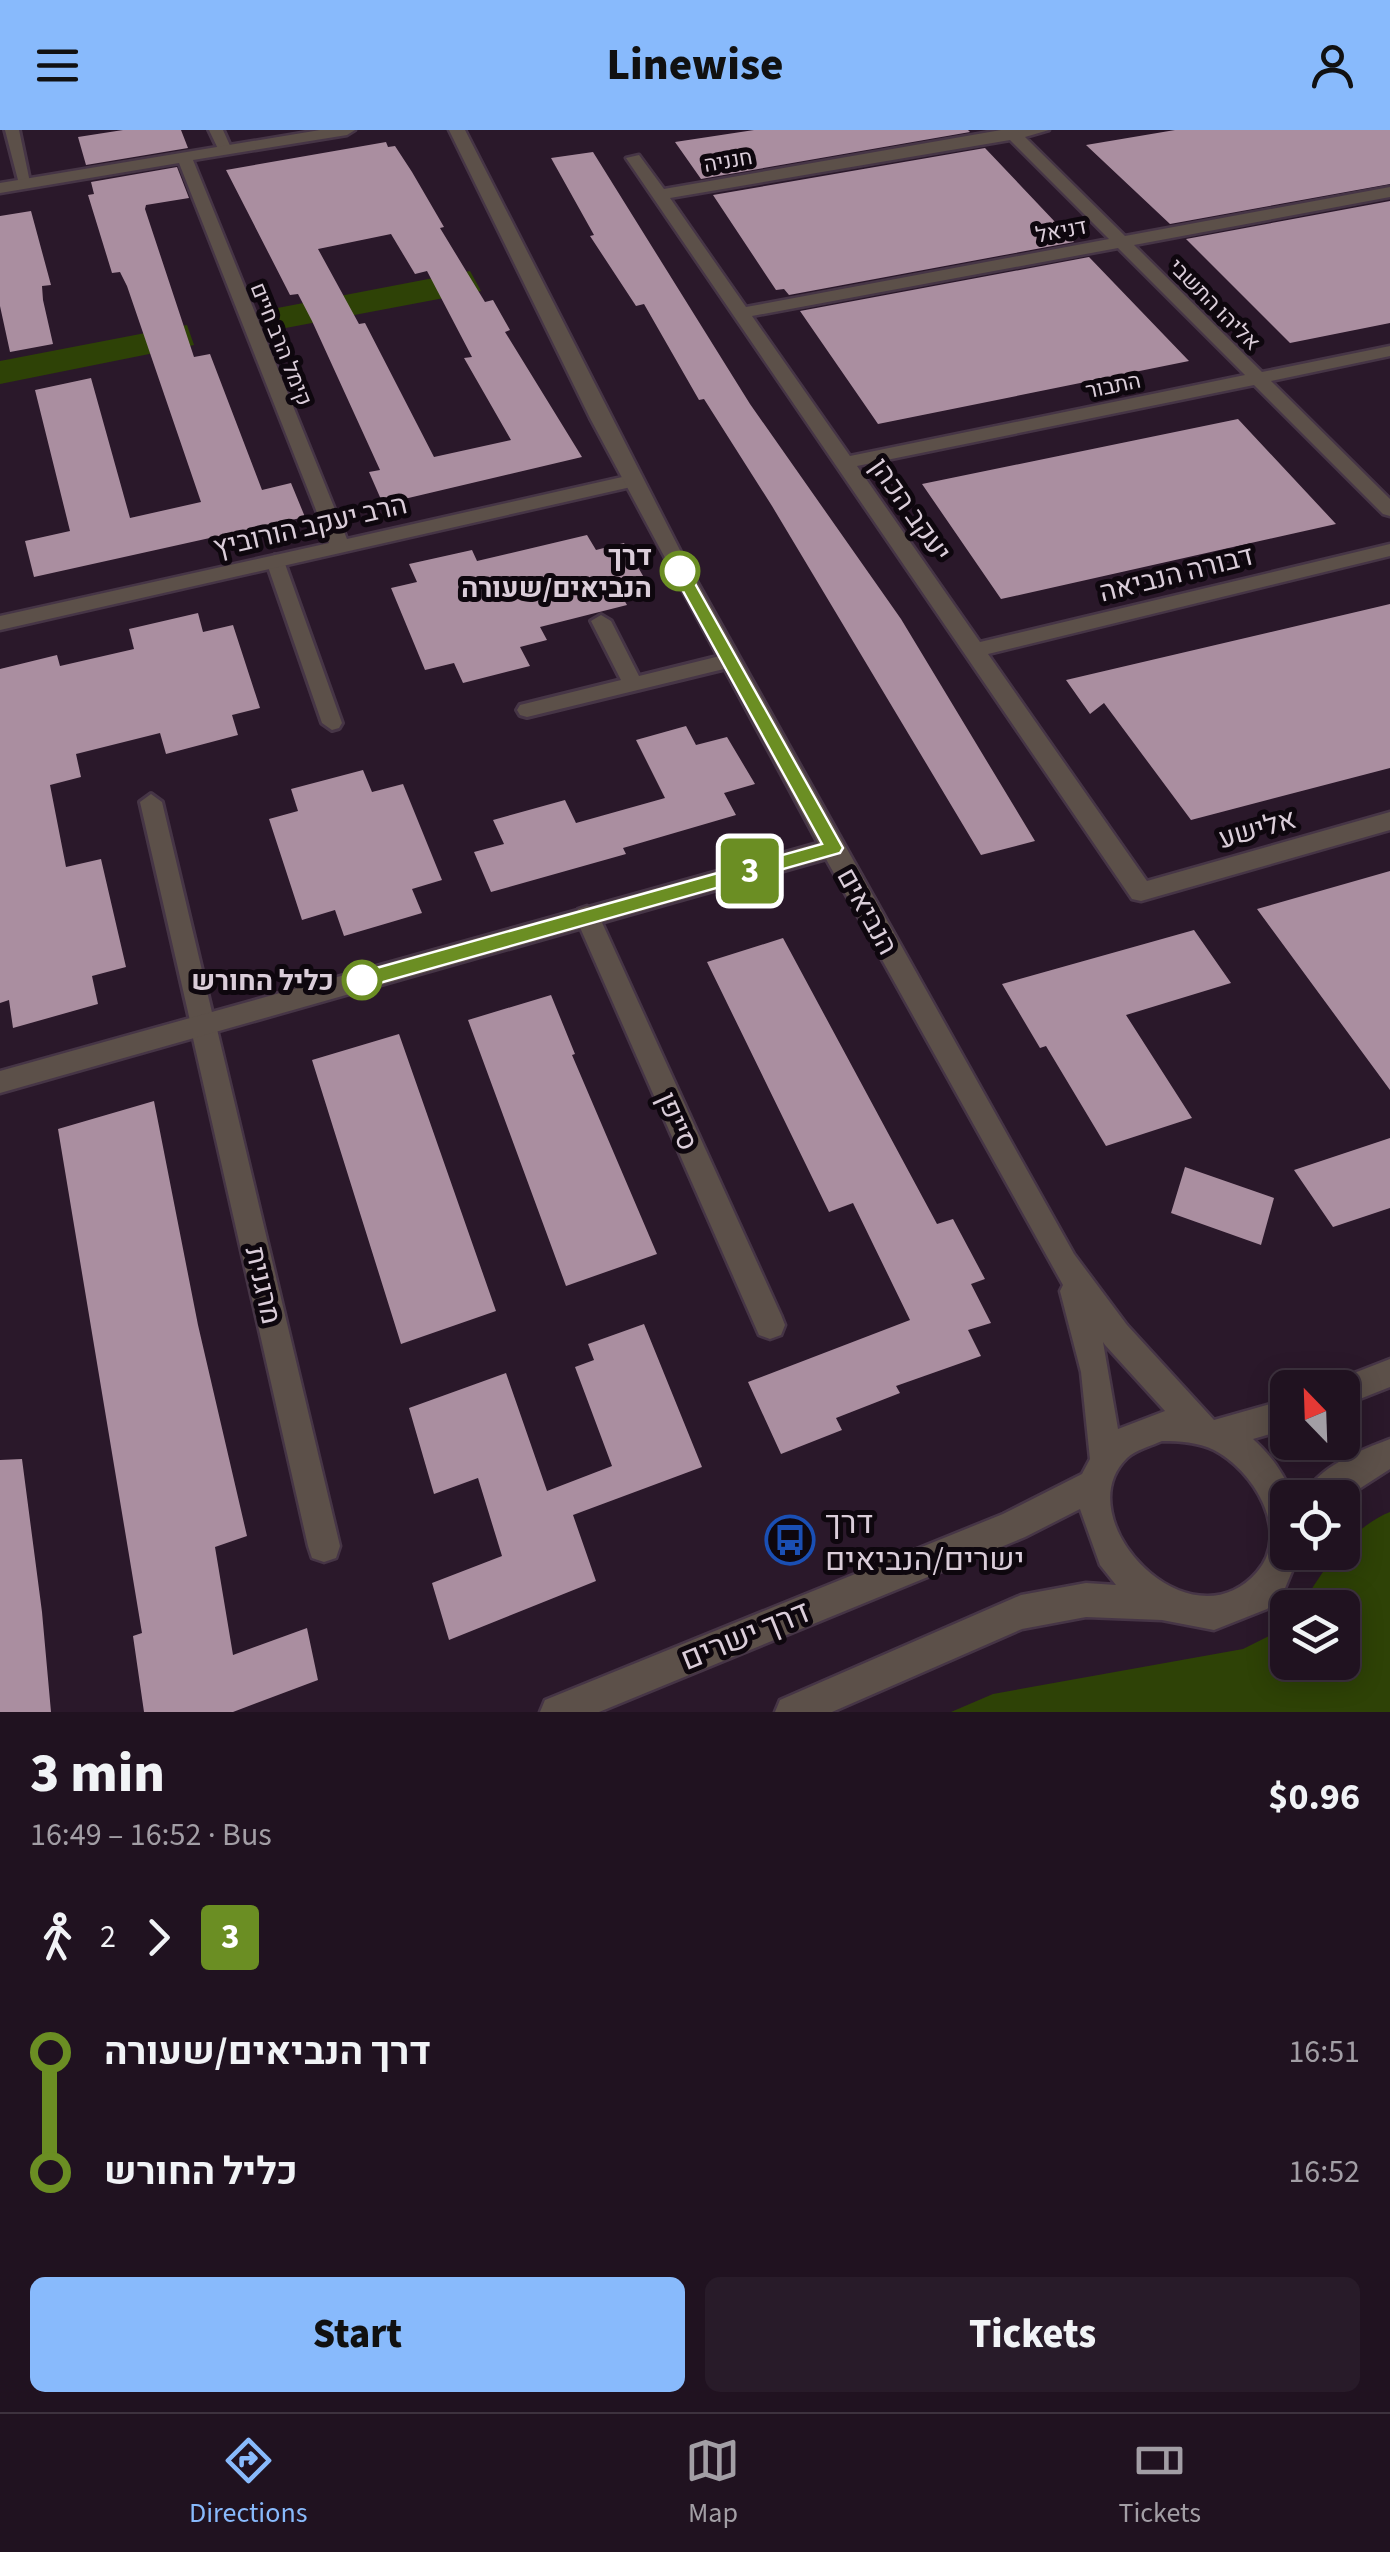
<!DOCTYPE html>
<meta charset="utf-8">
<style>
:root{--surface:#201220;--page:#281b29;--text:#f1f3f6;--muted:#a29ea5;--line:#3d323e;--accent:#88bafc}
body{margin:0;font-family:"Source Sans 3",Heebo,sans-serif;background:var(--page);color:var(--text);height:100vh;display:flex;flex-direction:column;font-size:38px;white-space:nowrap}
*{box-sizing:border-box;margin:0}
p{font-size:32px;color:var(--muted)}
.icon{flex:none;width:55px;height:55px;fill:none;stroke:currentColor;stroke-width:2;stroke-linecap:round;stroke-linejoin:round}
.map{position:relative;height:1582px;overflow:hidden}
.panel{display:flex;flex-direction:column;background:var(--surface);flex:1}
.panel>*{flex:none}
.badge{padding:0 20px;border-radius:8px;font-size:35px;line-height:65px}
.needle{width:65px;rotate:337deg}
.controls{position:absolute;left:1270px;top:1240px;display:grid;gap:20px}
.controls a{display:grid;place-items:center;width:90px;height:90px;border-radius:15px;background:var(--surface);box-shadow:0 5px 25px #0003,0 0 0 2px var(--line);font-size:50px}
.map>.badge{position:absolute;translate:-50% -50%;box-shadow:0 0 0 5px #fff}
.legs{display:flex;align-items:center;gap:15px;height:110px;padding:0 30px;font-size:32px}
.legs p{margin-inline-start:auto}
.overview{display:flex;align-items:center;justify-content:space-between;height:170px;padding:0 30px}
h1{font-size:55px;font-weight:800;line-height:75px}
.cta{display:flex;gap:20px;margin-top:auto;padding:20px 30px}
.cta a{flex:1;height:115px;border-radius:15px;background:var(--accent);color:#111;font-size:40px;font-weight:800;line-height:115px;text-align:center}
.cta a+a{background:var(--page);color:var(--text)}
ul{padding:0 30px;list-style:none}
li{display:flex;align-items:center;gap:35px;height:120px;font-size:38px}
li i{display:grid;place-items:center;width:15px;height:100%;margin:0 12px;background:currentColor}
li i::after{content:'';width:25px;height:25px;margin:-12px;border:8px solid;border-radius:50%;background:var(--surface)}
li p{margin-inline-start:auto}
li:first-child i{background:linear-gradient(#0000 50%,currentColor 0)}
li:last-child i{background:linear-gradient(currentColor 50%,#0000 0)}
header{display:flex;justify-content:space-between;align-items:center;height:130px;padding:0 30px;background:var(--accent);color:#111;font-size:45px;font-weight:800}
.menu{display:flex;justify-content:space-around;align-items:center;height:140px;border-top:2px solid var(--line);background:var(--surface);font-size:28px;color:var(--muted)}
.menu a{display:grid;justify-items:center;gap:5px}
.menu .selected{color:var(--accent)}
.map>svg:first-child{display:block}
.green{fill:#2e4206}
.building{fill:#aa8ea0;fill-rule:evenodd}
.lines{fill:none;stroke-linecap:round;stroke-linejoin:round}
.service-casing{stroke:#463546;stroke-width:6}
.minor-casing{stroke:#463546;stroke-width:5}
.tertiary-casing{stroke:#463546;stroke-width:5}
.service{fill:#5c5049;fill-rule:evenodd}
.minor{fill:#5c5049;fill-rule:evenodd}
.tertiary{fill:#5c5049;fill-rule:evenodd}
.line-1{fill:#6b8e23;stroke:#fff;stroke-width:2.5}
.stop-1-dot{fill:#fff;stroke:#6b8e23;stroke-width:5}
.labels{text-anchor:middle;stroke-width:10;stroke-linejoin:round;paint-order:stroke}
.far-street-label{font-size:22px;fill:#dacdd9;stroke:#0e070e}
.street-label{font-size:28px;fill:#dacdd9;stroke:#0e070e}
.stop-label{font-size:28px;font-weight:bold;fill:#dacdd9;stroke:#0e070e;text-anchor:end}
.near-poi-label{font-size:32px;fill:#dacdd9;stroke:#0e070e;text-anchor:start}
.near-street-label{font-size:32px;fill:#dacdd9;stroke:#0e070e}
</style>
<header><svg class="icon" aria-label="menu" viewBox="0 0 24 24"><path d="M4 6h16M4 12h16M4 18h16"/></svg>Linewise<svg class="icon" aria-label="person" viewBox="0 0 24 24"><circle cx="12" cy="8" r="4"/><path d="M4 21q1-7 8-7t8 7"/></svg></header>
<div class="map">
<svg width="1390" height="1582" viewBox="0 0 1390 1582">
<rect width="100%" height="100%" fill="#2a182a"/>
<!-- green -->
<path class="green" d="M470,141L481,161L254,204L246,184Z
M187,195L194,215L0,254V231Z
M1390,1382V1582H951L993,1564L1243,1519L1287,1497L1288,1532H1342V1478L1301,1477C1322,1441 1350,1398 1390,1382Z"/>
<!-- building -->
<path class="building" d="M123,0H181L188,18L86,35L78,7Z
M754,0H968L970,2L701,49L675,12Z
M1175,0H1390V54L1170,94L1086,15Z
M386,12L388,17L395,16L412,42L444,97L440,98L485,172L493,170L510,200L505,202L582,327L383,374L369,342L380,340L312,191L298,164L290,165L226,40ZM391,104L415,144L427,141L472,227L464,228L511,310L434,327L365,193L359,194L318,119Z
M985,18L1074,112L789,165L784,159L776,160L713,65Z
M593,22L750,274L901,489L1035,711L981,725L772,376L704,269L699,270L644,174L636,176L590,106L594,105L551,28Z
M177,37L189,68L146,75L145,79L194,227L210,224L262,360L291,353L305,387L34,447L25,411L70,401L35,260L91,248L130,388L201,372L127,156L120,142L112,143L88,65L94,64L91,52Z
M1390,71V193L1290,213L1186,109Z
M31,81L51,155L42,156L43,170L53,214L10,222L0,176V86Z
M1089,127L1189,231L878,294L800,181Z
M1238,289L1336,394L1001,469L922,354Z
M587,405L596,420L624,413L646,451L617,458L627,475L540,497L547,510L520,517L530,536L463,553L454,533L425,540L391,458L417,452L409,434L472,420L477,431Z
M1390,474V638L1191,690L1104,573L1090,584L1066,550Z
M198,483L203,502L233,495L260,578L232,585L238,605L166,624L160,603L76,624L81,647L50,655L66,737L101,729L126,837L92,846L98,874L13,898L9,870L0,873V539L57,525L60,536L134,519L129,499Z
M686,596L696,615L727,607L755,654L724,663L736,685L623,718L626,724L491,762L474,722L504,714L493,690L565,670L576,693L665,668L636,610Z
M363,640L372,662L403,654L442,750L412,759L422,783L344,806L335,780L302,790L269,689L298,681L291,659Z
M1390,741V960L1257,779Z
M1194,800L1231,853L1126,885L1192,988L1106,1016L1046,916L1040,918L1002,854Z
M783,808L937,1094L953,1089L985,1149L971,1154L991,1193L968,1200L981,1226L896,1256L900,1263L836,1288L842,1300L781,1324L748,1252L910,1190L853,1073L829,1082L707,832Z
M551,865L575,924L572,925L657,1124L566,1156L468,890Z
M399,904L496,1181L401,1214L312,930Z
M154,971L198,1195L247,1406L215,1417L233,1525L307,1498L318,1550L233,1582H144L133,1506L142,1503L58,999Z
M1390,1008V1078L1333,1097L1294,1040Z
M1185,1037L1274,1068L1261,1115L1171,1083Z
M644,1194L702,1337L573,1385L596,1451L449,1510L432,1453L502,1426L478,1348L434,1364L409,1278L506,1243L547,1361L612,1336L575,1237L594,1230L588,1214Z
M22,1329L42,1482L51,1582H0V1330Z"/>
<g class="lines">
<!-- service casing -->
<g class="service-casing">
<path id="service" d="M5,0H19L31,57L19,54Z
M209,0H223L232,20L230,23H220Z
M275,425L284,431L342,593L339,598L332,600L322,593L266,431Z
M601,485L611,491L639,546L728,524L738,531L728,538L527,587L520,585L517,580L520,575L621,550L591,491Z
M151,664L162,672L215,895L211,902H195L191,895L140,672Z"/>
</g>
<!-- minor casing -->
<g class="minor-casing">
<path id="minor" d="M320,0H355L347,5L193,30L347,409L631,345L641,351L631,357L0,500V486L329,413L179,33L0,63V53Z
M1001,0H1049L1025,7L1125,106L1390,57V67L1134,115L1262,242L1390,216V226L1271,251L1390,369V386L1383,384L1254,255L857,336L980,512L1390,414V426L988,524L1147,751L1390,682V700L1141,771L1132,769L626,28L639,25L664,59ZM1010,10L1109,109L746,177L670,68ZM1118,118L1245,245L850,326L752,186Z
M587,776L596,779L599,786L781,1185L785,1195L781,1205L770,1209L759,1205L575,786L578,779Z
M203,884L212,888L216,895L340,1416L336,1428L324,1432L312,1428L308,1416L190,895L194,888Z"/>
</g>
<!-- tertiary casing -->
<g class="tertiary-casing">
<path id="tertiary" d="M449,0H465L685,430L1074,1124L1127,1195L1214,1290L1288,1269V1299L1253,1309C1272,1326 1284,1344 1294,1368H1288V1422H1300L1283,1463L1267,1479L1214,1500L1162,1490L1086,1487L1022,1499L832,1582H775L780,1570L1021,1465L1086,1453L1116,1455L1100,1435L1080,1379L1025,1407L599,1582H540L545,1570L1003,1384L1082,1344L1090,1329L1081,1242L1060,1161L1063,1155L826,729L0,963V941L818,713L590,288ZM1103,1212L1105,1215L1165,1281L1118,1299ZM1162,1311C1179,1311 1198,1312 1214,1320C1253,1340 1292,1402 1257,1442C1189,1520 1065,1388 1127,1328C1135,1320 1151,1316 1162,1311Z
M1390,1229V1257L1342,1276V1258H1329L1331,1252Z
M1390,1309V1339L1342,1370L1303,1368C1316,1337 1361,1320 1390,1309Z"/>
</g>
<!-- service -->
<use href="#service" class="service"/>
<!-- minor -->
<use href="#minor" class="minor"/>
<!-- tertiary -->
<use href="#tertiary" class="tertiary"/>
</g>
<!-- line-1 -->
<path class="line-1" d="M674,437L688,441L843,718L840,723L362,858L355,856V844L362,842L822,714L672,441Z"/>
<!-- icons -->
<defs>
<g id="bus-ring" transform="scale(2.5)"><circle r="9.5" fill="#0e070e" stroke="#1a4fb4" stroke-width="1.5"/><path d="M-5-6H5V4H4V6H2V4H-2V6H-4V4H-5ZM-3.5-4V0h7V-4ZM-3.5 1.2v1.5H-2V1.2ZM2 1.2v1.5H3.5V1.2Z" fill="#1a4fb4"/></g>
</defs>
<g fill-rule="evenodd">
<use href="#bus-ring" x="790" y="1410"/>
</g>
<!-- markers -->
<g class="stop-1-dot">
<circle cx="680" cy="441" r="18"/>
<circle cx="362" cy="850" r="18"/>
</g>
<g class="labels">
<!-- far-street labels -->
<g class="far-street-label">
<text transform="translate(728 30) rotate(-10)" y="8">חנניה</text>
<text transform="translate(1061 100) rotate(-11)" y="8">דניאל</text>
<text transform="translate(1215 174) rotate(45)" y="8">אליהו התשבי</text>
<text transform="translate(282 214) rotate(68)" y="8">קימל הרב חיים</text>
<text transform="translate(1113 255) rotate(-12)" y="8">התבור</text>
</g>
<!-- street labels -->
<g class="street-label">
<text transform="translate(911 379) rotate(55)" y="10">יעקב הכהן</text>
<text transform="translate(310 395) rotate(-13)" y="10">הרב יעקב הורוביץ</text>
<text transform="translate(1176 443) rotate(-14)" y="10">דבורה הנביאה</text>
<text transform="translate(1257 698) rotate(-16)" y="10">אלישע</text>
<text transform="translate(868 781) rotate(61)" y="10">הנביאים</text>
<text transform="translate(678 991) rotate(66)" y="10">סייפן</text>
<text transform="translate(264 1155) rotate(77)" y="10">מרגנית</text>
</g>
<!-- stop labels -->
<g class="stop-label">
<text x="652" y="435">דרך<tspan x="652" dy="32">הנביאים/שעורה</tspan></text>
<text x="334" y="860">כליל החורש</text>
</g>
<!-- near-poi labels -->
<g class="near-poi-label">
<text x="825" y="1403">דרך<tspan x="825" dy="37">ישרים/הנביאים</tspan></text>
</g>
<!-- near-street labels -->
<g class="near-street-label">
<text transform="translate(745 1505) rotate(-22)" y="11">דרך ישרים</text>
</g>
</g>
</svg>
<div class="controls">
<a><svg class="needle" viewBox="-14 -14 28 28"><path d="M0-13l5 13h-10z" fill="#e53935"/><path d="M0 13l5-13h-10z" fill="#a29ea5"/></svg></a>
<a><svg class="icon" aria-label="locate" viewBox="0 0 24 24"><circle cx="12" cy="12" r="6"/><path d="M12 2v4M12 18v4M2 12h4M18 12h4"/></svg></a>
<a><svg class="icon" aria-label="layers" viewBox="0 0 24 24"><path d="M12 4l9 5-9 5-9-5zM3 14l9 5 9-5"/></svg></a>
</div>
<b class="badge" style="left:750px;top:741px;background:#6b8e23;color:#fff">3</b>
</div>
<section class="panel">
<div class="overview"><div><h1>3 min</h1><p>16:49 – 16:52 · Bus</p></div><b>$0.96</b></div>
<div class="legs"><svg class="icon" aria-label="walk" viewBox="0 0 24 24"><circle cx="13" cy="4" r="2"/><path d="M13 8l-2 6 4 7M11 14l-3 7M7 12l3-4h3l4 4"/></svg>2<svg class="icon" aria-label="forward" viewBox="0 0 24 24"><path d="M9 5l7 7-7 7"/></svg><b class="badge" style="background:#6b8e23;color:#fff">3</b></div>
<ul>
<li><i style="color:#6b8e23"></i><b>דרך הנביאים/שעורה</b><p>16:51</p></li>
<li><i style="color:#6b8e23"></i><b>כליל החורש</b><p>16:52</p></li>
</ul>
<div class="cta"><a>Start</a><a>Tickets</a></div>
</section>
<nav class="menu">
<a class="selected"><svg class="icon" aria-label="directions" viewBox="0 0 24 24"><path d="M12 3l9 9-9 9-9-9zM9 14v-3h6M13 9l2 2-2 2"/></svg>Directions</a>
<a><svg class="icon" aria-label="map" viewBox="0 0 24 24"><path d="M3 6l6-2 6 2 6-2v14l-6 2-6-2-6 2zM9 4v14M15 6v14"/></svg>Map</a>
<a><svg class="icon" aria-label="tickets" viewBox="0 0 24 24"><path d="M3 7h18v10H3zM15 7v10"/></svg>Tickets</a>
</nav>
